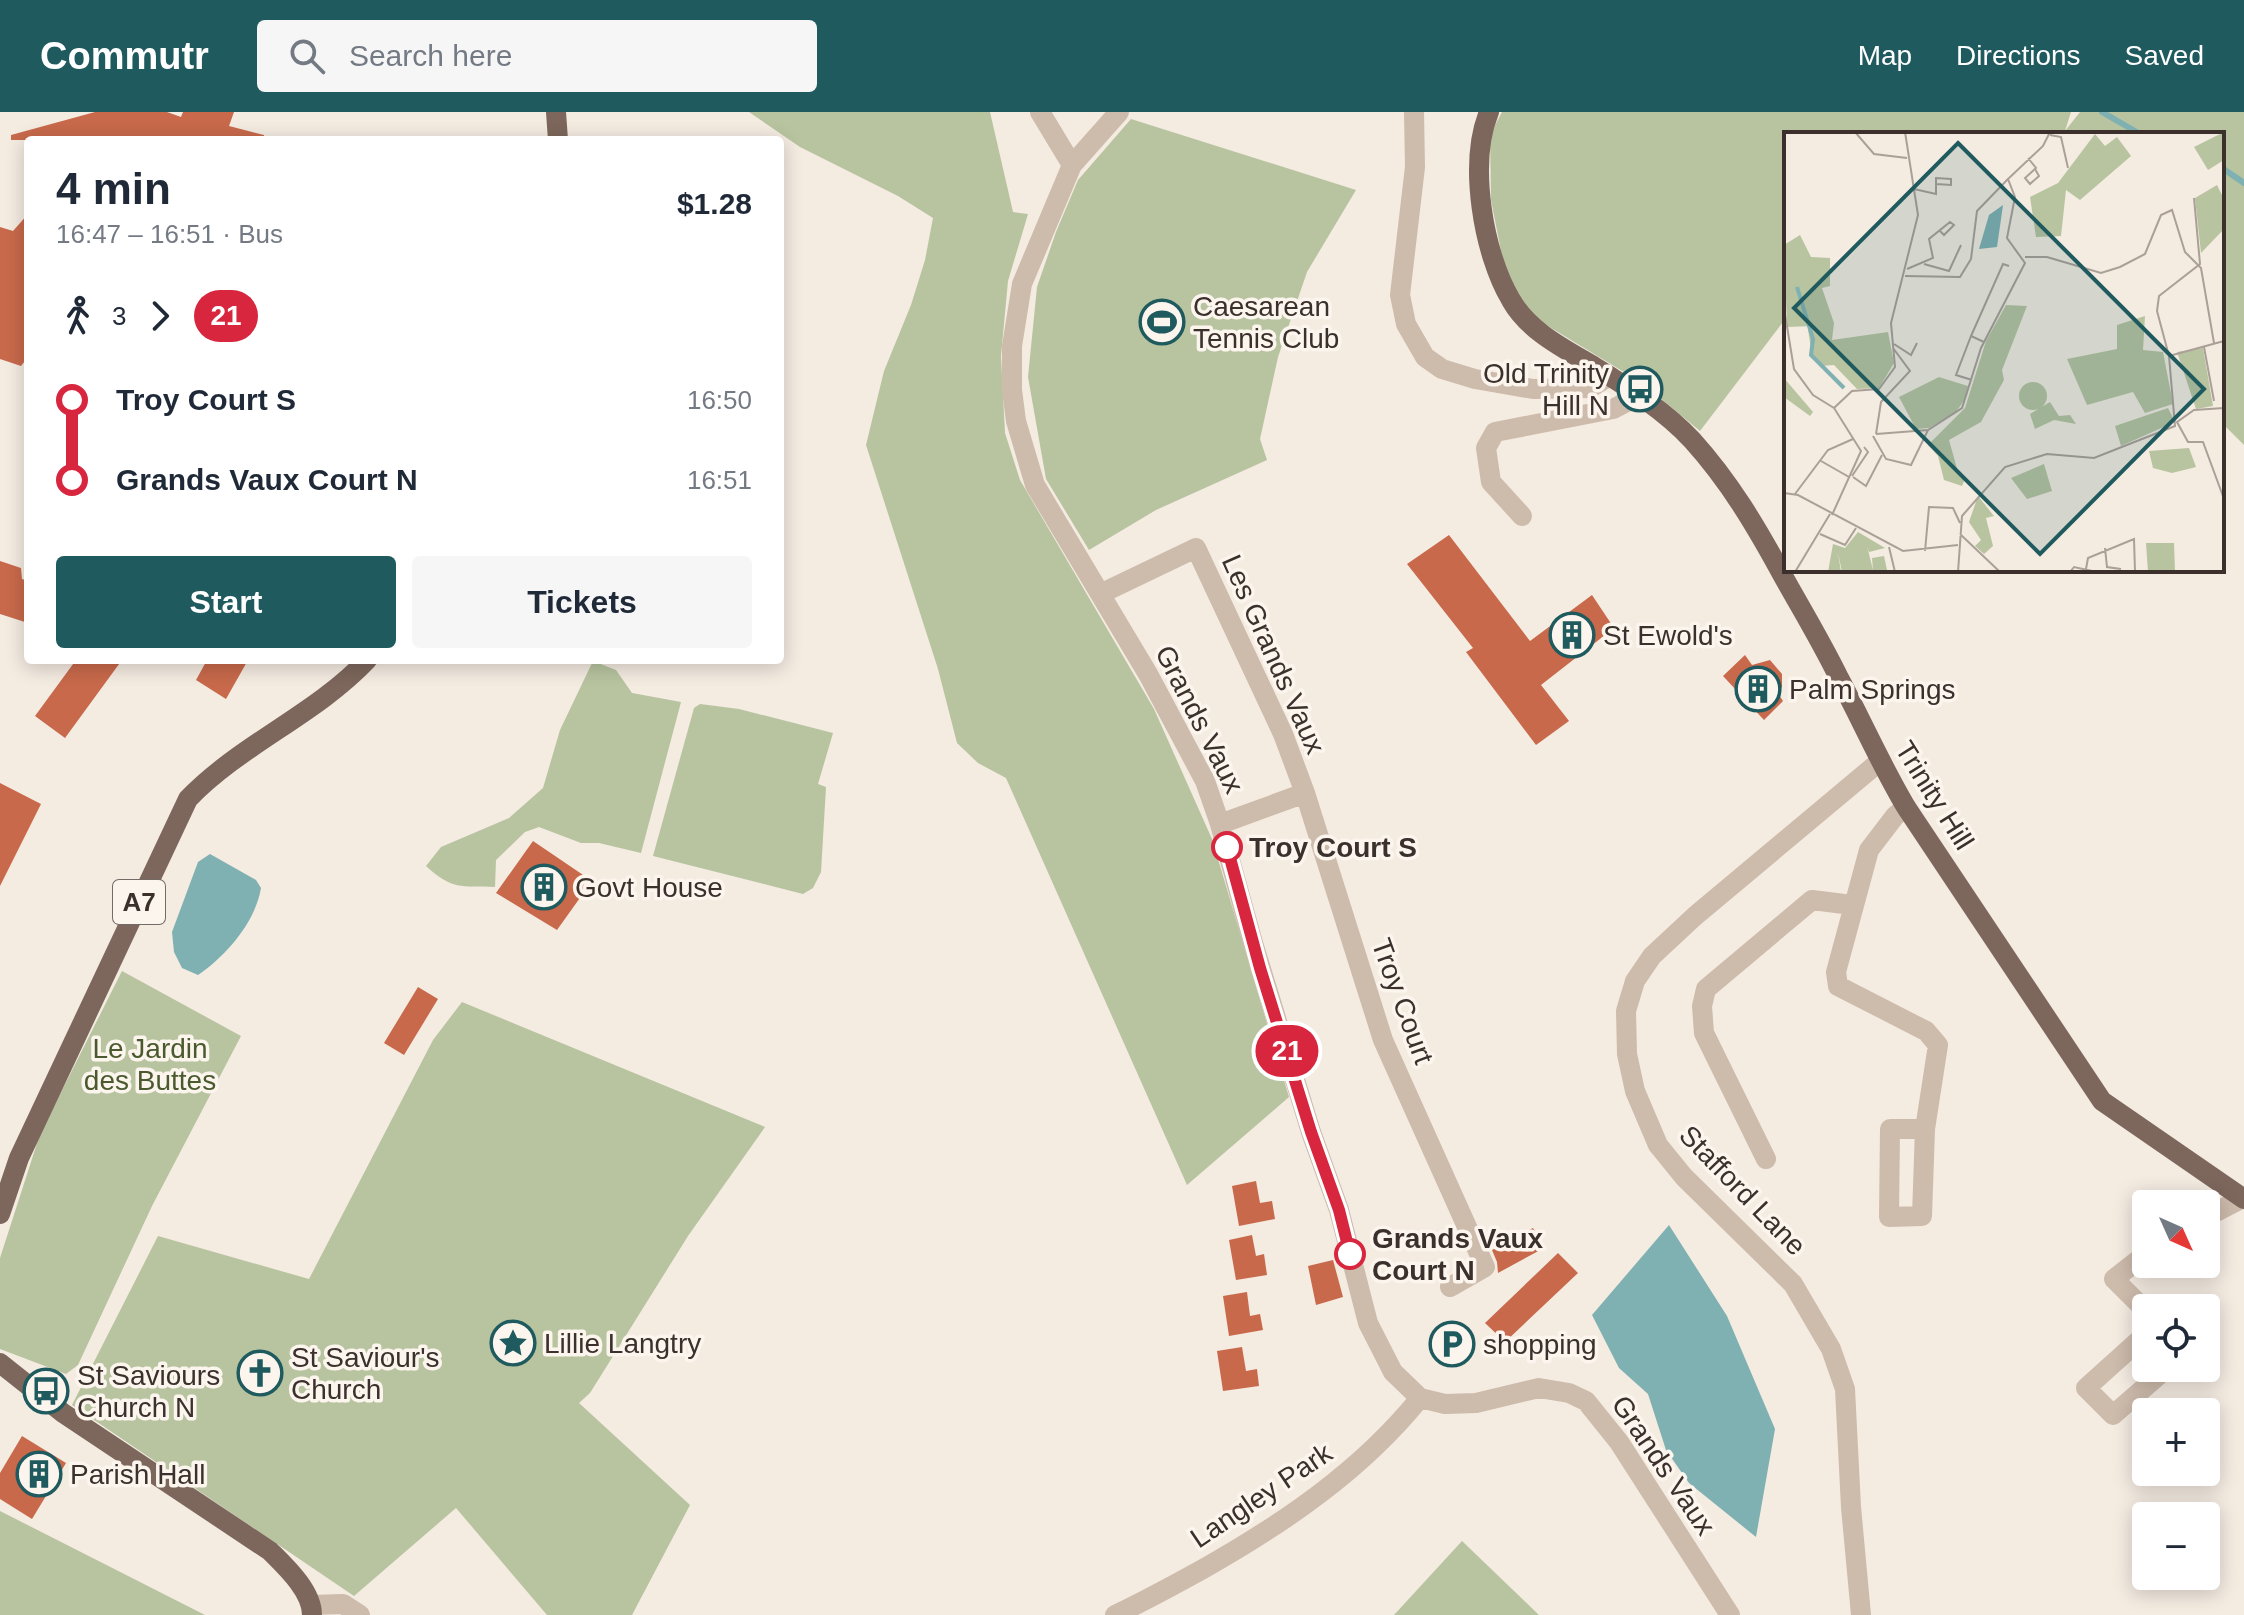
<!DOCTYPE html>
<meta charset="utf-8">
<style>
:root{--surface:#fff;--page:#f6f6f7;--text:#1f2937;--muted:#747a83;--accent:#1f5a5e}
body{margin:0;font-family:Arial,sans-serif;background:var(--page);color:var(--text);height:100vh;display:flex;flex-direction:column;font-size:30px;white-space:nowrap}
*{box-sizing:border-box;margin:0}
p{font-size:26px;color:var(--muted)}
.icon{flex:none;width:44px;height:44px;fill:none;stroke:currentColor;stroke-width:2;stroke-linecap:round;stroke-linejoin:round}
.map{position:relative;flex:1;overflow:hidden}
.panel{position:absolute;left:24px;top:24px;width:760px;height:528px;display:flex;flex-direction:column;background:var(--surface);border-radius:8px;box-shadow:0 4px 20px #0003}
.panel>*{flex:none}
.badge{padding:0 16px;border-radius:26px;font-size:28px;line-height:52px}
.needle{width:52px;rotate:135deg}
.tools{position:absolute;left:2132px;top:1078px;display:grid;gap:16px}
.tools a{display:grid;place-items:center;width:88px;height:88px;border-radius:8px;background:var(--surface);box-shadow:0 4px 20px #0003;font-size:40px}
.map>.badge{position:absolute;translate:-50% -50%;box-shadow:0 0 0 4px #fff}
.legs{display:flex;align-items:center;gap:12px;height:88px;padding:0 32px;font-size:26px}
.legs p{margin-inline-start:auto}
.summary{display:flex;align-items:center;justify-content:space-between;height:136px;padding:0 32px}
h1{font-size:44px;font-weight:700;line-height:60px}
.cta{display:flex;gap:16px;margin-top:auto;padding:16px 32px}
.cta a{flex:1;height:92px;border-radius:8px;background:var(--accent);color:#fff;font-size:32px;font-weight:700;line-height:92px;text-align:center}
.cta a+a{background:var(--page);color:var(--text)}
ul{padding:0 32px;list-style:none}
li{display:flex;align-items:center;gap:28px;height:80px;font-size:30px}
li i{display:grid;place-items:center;width:12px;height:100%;margin:0 10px;background:currentColor}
li i::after{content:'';width:20px;height:20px;margin:-10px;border:6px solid;border-radius:50%;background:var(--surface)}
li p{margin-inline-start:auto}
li:first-child i{background:linear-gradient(#0000 50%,currentColor 0)}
li:last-child i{background:linear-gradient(currentColor 50%,#0000 0)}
header{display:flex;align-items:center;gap:48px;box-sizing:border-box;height:112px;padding:0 40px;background:var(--accent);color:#fff}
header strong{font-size:38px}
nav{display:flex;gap:44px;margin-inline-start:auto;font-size:28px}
.search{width:560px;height:72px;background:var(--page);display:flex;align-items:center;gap:20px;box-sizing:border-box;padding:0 28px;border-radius:8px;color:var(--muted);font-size:30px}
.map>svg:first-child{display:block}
.green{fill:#b8c4a0}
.water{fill:#7fb0b2}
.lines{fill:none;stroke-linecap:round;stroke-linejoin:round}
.stream{stroke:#7fb0b2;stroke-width:6}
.building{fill:#c8694b}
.minor{stroke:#cdbbac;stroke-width:20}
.primary{stroke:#7d675c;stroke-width:20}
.line-1-casing{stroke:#fff;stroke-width:18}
.line-1{stroke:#d7263d;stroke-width:12}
.stop-1-dot{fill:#fff;stroke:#d7263d;stroke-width:4}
.labels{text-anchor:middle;stroke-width:7;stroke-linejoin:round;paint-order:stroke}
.shield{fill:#fbf5ee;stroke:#756b66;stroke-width:2}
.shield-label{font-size:26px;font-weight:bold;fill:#3b302b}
.poi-label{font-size:28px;fill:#3b302b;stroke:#fbf5ee;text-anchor:start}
.street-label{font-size:28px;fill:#3b302b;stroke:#fbf5ee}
.stop-label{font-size:28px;font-weight:bold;fill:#3b302b;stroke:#fbf5ee;text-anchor:start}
.park-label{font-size:28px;fill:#4a5a2e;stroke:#fbf5ee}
.inset-river{fill:none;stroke:#7fb0b2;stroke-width:4}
.inset-road{fill:none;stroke:#aaa098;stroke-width:2}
.view{fill:#1f5a5e;fill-opacity:0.15;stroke:#1f5a5e;stroke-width:4}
.inset-edge{fill:none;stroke:#3b302b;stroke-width:4}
</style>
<header>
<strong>Commutr</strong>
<div class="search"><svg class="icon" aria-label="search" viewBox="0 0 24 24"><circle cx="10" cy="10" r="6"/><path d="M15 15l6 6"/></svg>Search here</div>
<nav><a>Map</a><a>Directions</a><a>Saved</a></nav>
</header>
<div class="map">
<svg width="2244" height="1503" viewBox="0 0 2244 1503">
<rect width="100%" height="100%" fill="#f4ebe1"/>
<!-- green -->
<path class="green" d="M749,0H990L1013,100L1028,102L1008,169L1001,244L1005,321L1020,368L1154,597L1212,727L1289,985L1187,1073L1006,666L978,651L957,631L938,557L866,333L884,259L911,193L925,148L933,106L898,84L800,35Z
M1502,0H2071L2065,19L2080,0H2244V333L2222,311V22H1786V206L1700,319L1642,271L1533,205L1514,177L1502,144L1491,88L1490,23Z
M1131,7L1356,78L1307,160L1278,245L1260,327L1267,348L1156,398L1089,438L1046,367L1028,265L1037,175L1056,120L1078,68Z
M593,549L616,558L632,581L681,590L641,741L599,731H581L539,715L525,720L496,748L495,775C461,774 452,778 426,754L441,735L509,706L543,676L560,618Z
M700,592L739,597L833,621L818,672L826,675L821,760L813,776L803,782L653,744L694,596Z
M122,859L241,924L152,1094L78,1253L66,1262L0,1237V1146L40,1022Z
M462,890L765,1015L688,1124L590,1281L579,1291L690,1393L632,1503H547L456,1396L354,1484L72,1293L158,1124L309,1167L433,928Z
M0,1399L205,1503H0Z
M1462,1429L1539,1503H1394Z"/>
<!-- water -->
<path class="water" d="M210,742L256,768L261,776C255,811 226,844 198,863L182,856L174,840L172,820L198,750Z
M1669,1113L1727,1204L1775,1317L1756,1425L1689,1371L1666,1338L1648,1282L1619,1256L1592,1203Z"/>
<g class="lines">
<!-- stream -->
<path class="stream" d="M2102,0L2140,22
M2222,56L2244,71"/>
</g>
<!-- building -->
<path class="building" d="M95,0H167L181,5L183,0H234L229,14L264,23V28H11V23Z
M28,102V245L21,254L0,247V115L13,119Z
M1449,423L1530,529L1592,483L1614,516L1541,573L1569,609L1536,633L1466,540L1473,536L1407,452Z
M0,449L21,456L22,467L28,469V511L0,502Z
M1745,543L1752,553L1770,548L1782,562V575L1777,580L1783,589L1764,608L1723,564Z
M76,548H122L65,626L35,604Z
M207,548H248L226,587L196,568Z
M0,671L41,692L0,774Z
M533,729L592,769L557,818L496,781Z
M418,875L438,887L404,943L384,931Z
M1256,1069L1260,1091L1272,1089L1275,1107L1239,1114L1232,1074Z
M1533,1116L1544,1136L1498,1161L1497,1150L1492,1138Z
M1252,1123L1256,1144L1264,1142L1267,1163L1236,1168L1229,1128Z
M1558,1141L1578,1161L1505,1230L1485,1211Z
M1333,1148L1343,1185L1316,1193L1308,1154Z
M1247,1180L1250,1204L1260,1202L1263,1218L1229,1224L1223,1184Z
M1242,1235L1246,1259L1257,1257L1259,1274L1223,1279L1217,1239Z
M22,1324L66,1351L32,1407L0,1387V1361Z"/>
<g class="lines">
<!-- minor -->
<path class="minor" d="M1040,0L1072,53
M1119,0L1072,53L1022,172L1012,234V278L1016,309L1035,373L1148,562L1205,669L1220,712L1253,831L1311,1020L1339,1098L1368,1211L1393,1260L1420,1286L1445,1292L1476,1291L1539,1276L1569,1281L1586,1289L1619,1330L1730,1503
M1414,0L1415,55L1400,183L1406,212L1425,245L1442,257L1475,267L1533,277L1590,276L1610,264
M1522,404L1491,370L1486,336L1495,320L1613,297L1640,283
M1100,482L1196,436L1283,622L1305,681
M1906,695L1895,704L1869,738L1836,860L1838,874L1926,919L1938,933L1925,1017L1922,1104L1889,1105L1890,1017H1925
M1220,712L1305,681L1383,928L1485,1155L1450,1175
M1766,1047L1704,921L1702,894L1706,877L1812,788L1852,793
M2206,1105L2243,1086
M2146,1142L2114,1167L2146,1199
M2146,1222L2086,1276L2113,1303L2167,1256
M312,1493L343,1492L360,1503
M1115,1503C1145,1489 1174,1473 1203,1457C1284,1411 1361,1359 1420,1286
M1861,1503L1851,1395L1845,1277L1831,1237L1793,1172L1684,1065L1658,1033L1635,979L1627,942L1626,899L1635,869L1652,844L1695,804L1879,650"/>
<!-- primary -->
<path class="primary" d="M556,0L558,28
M1489,0C1468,51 1483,141 1511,188C1529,220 1565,237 1595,255C1629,276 1665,299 1692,328C1730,370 1757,416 1783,464C1802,498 1822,531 1839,566C1862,609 1881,653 1906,695L2102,989L2244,1087
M0,1102L19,1046L188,687C241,632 315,603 367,548
M0,1251L63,1301L270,1439C286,1455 312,1479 312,1503"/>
</g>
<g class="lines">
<!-- line-1 casing -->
<g class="line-1-casing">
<path id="line-1" d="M1227,735L1260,856L1311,1020L1339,1098L1350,1142"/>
</g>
<!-- line-1 -->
<use href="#line-1" class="line-1"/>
</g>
<!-- icons -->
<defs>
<g id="stadium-ring" transform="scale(2.3)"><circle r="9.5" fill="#fbf5ee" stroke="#1f5a5e" stroke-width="1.5"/><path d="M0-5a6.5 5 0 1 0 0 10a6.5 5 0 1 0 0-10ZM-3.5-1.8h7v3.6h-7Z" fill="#1f5a5e"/></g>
<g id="bus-ring" transform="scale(2.3)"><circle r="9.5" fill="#fbf5ee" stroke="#1f5a5e" stroke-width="1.5"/><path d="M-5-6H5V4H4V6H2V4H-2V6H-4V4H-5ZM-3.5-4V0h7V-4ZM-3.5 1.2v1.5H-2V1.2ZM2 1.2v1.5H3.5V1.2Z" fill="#1f5a5e"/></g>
<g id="building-ring" transform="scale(2.3)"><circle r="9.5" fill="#fbf5ee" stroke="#1f5a5e" stroke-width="1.5"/><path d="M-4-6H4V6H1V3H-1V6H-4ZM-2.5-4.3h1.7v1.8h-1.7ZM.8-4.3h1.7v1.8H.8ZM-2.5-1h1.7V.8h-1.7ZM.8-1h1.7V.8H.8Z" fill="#1f5a5e"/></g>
<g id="sight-ring" transform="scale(2.3)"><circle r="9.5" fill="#fbf5ee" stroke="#1f5a5e" stroke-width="1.5"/><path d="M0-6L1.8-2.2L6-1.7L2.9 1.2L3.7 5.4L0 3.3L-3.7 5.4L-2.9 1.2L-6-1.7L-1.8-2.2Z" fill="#1f5a5e"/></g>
<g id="parking-ring" transform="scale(2.3)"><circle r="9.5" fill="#fbf5ee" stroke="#1f5a5e" stroke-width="1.5"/><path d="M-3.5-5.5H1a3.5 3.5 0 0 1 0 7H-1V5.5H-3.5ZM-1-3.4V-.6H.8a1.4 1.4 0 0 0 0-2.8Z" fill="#1f5a5e"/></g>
<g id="church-ring" transform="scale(2.3)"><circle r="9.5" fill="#fbf5ee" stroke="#1f5a5e" stroke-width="1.5"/><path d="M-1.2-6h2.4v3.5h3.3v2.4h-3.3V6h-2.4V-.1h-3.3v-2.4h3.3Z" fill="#1f5a5e"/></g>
</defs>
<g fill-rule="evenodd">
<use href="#stadium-ring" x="1162" y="210"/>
<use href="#bus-ring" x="1640" y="277"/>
<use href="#building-ring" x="1572" y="523"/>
<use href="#building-ring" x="1758" y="577"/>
<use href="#building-ring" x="544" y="775"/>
<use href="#sight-ring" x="513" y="1231"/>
<use href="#parking-ring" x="1452" y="1232"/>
<use href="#church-ring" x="260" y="1261"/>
<use href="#bus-ring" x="46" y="1279"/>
<use href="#building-ring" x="39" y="1362"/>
</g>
<!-- markers -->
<g class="stop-1-dot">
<circle cx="1227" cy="735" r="14"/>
<circle cx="1350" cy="1142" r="14"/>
</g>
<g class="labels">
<!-- shield labels -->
<rect class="shield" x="113" y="768" width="52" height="44" rx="6"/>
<g class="shield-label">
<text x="139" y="799">A7</text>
</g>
<!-- poi labels -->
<g class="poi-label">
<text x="1193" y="204">Caesarean<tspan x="1193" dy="32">Tennis Club</tspan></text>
<text x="1609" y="271" text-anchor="end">Old Trinity<tspan x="1609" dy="32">Hill N</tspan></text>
<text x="1603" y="533">St Ewold's</text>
<text x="1789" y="587">Palm Springs</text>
<text x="575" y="785">Govt House</text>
<text x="544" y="1241">Lillie Langtry</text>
<text x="1483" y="1242">shopping</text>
<text x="291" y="1255">St Saviour's<tspan x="291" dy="32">Church</tspan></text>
<text x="77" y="1273">St Saviours<tspan x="77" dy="32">Church N</tspan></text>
<text x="70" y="1372">Parish Hall</text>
</g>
<!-- street labels -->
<g class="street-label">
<text transform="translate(1274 542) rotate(66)" y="10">Les Grands Vaux</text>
<text transform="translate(1200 607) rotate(63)" y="10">Grands Vaux</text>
<text transform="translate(1935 683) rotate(58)" y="10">Trinity Hill</text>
<text transform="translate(1403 889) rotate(70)" y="10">Troy Court</text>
<text transform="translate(1743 1078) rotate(46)" y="10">Stafford Lane</text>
<text transform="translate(1664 1353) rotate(56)" y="10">Grands Vaux</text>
<text transform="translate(1261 1383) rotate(-34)" y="10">Langley Park</text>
</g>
<!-- stop labels -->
<g class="stop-label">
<text x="1249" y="745">Troy Court S</text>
<text x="1372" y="1136">Grands Vaux<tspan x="1372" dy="32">Court N</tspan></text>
</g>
<!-- park labels -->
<g class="park-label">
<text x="150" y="946">Le Jardin<tspan x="150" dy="32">des Buttes</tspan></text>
</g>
</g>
<!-- overview -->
<g transform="translate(1784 20)">
<rect width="440" height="440" fill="#f4ebe1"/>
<path d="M440,0V28L424,38L410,15ZM311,2L321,14L333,5L347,24L296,68L282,58L277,104L252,105L246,65L274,51ZM433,53L440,67V97L417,121L411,66ZM16,103L27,125L46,126V154L38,156L50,191L48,208L104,200L110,231L95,256L73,257L50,233L37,234L28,224L24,197L29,194L3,195L0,113ZM222,173L243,174L218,238L220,248L197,290L165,308L174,340L181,347L178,354L160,348L154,324L144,313L181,276L202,209ZM361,184L359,218L379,220L389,272L361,281L349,260L303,273L283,227L333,217V193ZM419,216L429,274L412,277L393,220ZM155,245L184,254L181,267L172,280L145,296L132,297L115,265ZM0,246L29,280L26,284L0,265ZM235 264a14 14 0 1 1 28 0a14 14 0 1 1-28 0ZM266,270L275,284L286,283L292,292L270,288L251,297L246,282ZM384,276L391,290L337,314L331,294ZM405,316L412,335L388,341L369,336L365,319ZM260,332L268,359L243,367L227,346ZM194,364L210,384L202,386L209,414L200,422L191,414L197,408L185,390ZM74,400L101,416L85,420L83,414L89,438L88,426L100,424L103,438L58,440L54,421L57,440H44L49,412L61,416ZM362,411H390L391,440H364Z" fill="#b8c4a0"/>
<path d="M219,73L213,115L195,117L205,83Z" fill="#7fb0b2"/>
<path class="inset-river" d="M13,155L29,207L27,223L60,256"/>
<path class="inset-road" d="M71,0L90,22L123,26M266,3L277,5L284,36M244,26L252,36L241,46L246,52L255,44L251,37M130,57L152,62V46L167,47V53L152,52M241,125H263L317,141L336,135L361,122L377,83L388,78L401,120L417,136L430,211M140,132L165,139L177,113M123,137L149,126L145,107L166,90L170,93L160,103L156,99M121,144L176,145L187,127L193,79L224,47M0,176L10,237L29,263L50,276M187,204L172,243L188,248M200,210L187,204L219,132L225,134M110,212L127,223L133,211M420,215L430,269M385,224L373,179L375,164L416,132L410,66M440,276L410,278L393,290L404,310H419L440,367M92,302L144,298L178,276L197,216L241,131L223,106L231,65L224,47L259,14L266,0M92,302L97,270L126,239L109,216M89,304L102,327L127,333L144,298M37,329L65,345M68,344L84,320L80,315M69,345L82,354L98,323M0,361L14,363L119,419L174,413M11,362L44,318L69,307M48,383L77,319L50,276L68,259L95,257L111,235L107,191L134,83L121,0M36,402L61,413L72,396M176,402L216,440M105,415L111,440M321,416L323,435L337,437M141,419L145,375L169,376L176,391M302,437L304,426L350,407L351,439L337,440M11,440L46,382M174,440L178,384L221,335L263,322L310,326L391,294L385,224L440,209M286,440L290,435L313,440"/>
<path class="view" d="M174,11L420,257L256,422L10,176Z"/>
<rect width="440" height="440" class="inset-edge"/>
</g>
</svg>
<div class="tools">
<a><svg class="needle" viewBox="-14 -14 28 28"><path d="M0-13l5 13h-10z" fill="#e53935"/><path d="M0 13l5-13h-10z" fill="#747a83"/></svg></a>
<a><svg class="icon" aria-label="locate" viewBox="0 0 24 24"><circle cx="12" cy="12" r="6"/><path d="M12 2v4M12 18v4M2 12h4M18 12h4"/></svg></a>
<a>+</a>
<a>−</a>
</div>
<b class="badge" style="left:1287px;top:939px;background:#d7263d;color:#fff">21</b>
<section class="panel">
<div class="summary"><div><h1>4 min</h1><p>16:47 – 16:51 · Bus</p></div><b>$1.28</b></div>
<div class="legs"><svg class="icon" aria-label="walk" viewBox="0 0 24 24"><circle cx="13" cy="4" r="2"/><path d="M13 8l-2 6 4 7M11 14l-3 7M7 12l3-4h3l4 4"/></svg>3<svg class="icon" aria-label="forward" viewBox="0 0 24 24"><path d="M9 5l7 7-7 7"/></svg><b class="badge" style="background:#d7263d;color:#fff">21</b></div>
<ul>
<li><i style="color:#d7263d"></i><b>Troy Court S</b><p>16:50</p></li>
<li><i style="color:#d7263d"></i><b>Grands Vaux Court N</b><p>16:51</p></li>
</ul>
<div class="cta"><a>Start</a><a>Tickets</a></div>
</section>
</div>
